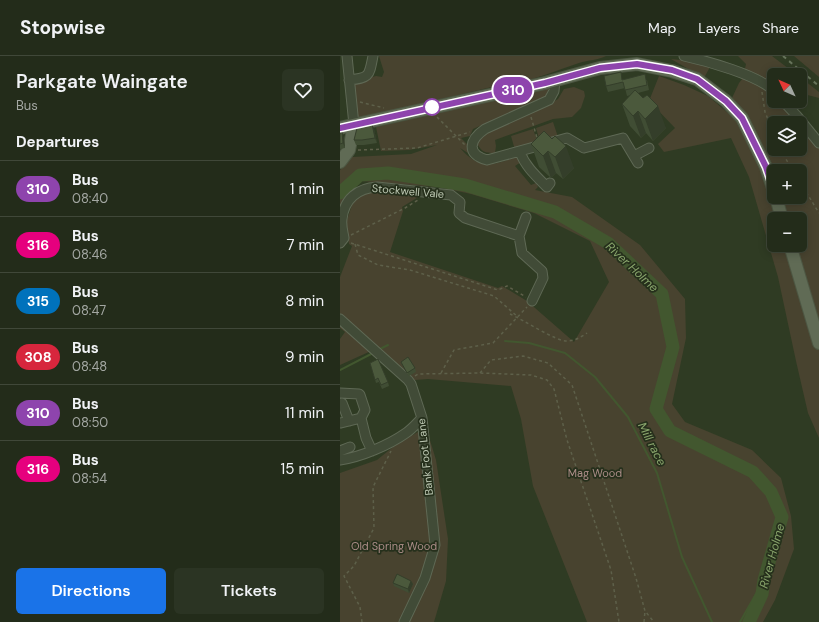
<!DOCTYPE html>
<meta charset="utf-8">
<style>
:root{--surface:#232c1a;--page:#2b3423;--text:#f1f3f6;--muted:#a3a7a2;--line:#404839;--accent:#1a73e8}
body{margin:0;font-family:"DM Sans",sans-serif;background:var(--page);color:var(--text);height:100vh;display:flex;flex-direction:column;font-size:15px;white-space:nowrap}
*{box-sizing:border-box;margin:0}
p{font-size:13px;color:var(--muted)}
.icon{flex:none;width:22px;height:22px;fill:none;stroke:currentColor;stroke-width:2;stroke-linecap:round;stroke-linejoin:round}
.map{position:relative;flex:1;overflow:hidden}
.panel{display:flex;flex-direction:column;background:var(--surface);width:340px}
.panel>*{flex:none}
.badge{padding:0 8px;border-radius:13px;font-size:14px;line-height:26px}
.needle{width:26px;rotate:314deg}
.fabs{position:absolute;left:427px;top:12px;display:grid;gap:8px}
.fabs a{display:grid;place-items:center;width:40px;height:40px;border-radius:6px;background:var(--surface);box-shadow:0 2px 10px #0003,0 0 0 1px var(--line);font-size:20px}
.map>.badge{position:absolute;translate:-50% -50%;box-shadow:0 0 0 2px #fff}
h2{padding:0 16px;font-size:15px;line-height:36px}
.round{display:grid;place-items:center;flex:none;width:42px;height:42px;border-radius:6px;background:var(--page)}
.overview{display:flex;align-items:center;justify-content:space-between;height:68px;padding:0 16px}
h1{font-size:19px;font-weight:600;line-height:30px}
.cta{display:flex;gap:8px;margin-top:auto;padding:8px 16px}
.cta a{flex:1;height:46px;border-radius:6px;background:var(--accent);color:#fff;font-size:16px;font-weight:600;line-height:46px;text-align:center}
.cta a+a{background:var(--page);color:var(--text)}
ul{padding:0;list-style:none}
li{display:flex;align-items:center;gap:12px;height:56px;padding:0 16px;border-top:1px solid var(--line)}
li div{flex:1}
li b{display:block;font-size:15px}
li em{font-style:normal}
li .badge{min-width:44px;font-weight:700;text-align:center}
header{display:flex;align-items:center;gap:24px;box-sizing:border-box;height:56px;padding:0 20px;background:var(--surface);border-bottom:1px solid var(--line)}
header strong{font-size:19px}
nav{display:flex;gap:22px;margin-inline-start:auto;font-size:14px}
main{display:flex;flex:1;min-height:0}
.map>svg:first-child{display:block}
.green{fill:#48432f;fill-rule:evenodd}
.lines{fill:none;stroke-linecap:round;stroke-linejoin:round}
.stream{stroke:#42572f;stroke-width:2}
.river{stroke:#42572f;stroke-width:13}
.minor-casing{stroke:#5f6955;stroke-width:11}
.major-casing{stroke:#4d5743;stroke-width:14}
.path{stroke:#5e604a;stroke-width:1.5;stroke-dasharray:3 3;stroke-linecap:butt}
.minor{stroke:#414b37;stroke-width:9}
.major{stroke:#606b55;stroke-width:12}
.rail{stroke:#67745b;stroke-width:2;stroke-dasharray:4 4;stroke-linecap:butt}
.wall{fill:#404d34}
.shaded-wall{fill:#343e2a}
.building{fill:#4b593c;stroke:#343e2a}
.line-casing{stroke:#fff;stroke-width:9}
.line{stroke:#8e44ad;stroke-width:6}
.stop-dot{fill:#fff;stroke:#8e44ad;stroke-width:2}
.labels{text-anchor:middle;stroke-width:3.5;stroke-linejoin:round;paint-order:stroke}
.street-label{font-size:11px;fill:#bcc7b2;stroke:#26301c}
.park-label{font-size:11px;fill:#ac8d88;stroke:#26301c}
.water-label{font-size:12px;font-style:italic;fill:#89a56c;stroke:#26301c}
</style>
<header>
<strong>Stopwise</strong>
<nav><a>Map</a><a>Layers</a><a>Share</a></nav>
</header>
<main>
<section class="panel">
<div class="overview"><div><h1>Parkgate Waingate</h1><p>Bus</p></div><a class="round"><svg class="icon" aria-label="heart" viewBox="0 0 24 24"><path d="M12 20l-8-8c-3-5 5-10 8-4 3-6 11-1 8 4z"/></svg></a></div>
<h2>Departures</h2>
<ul>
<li><span class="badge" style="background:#8e44ad;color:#fff">310</span><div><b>Bus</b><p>08:40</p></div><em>1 min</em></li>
<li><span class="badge" style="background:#e6007e;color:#fff">316</span><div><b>Bus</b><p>08:46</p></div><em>7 min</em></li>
<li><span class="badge" style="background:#0072bc;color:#fff">315</span><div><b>Bus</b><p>08:47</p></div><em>8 min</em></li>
<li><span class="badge" style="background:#d7263d;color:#fff">308</span><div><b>Bus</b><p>08:48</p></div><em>9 min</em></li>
<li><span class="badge" style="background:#8e44ad;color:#fff">310</span><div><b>Bus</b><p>08:50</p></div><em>11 min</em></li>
<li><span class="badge" style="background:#e6007e;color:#fff">316</span><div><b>Bus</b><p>08:54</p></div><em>15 min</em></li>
</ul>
<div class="cta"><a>Directions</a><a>Tickets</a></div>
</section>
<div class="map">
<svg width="479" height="566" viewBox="0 0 479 566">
<rect width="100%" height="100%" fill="#2f3b23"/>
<!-- green -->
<path class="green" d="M39,0H266C259,4 248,4 239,7C212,16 185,28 156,30L17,63L13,26L36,20L42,21L44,16Z
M398,0H432L457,19H434V45H448L479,83V382L468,357L456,305L438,221L409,121L391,82L324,96L318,88L335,72L309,45L319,20L344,29L368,40L388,57L392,42L399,27L403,22L406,8ZM434,67H460V93H434ZM434,115H460V141H434ZM434,163H460V189H434Z
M454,0H479V21Z
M331,3L360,6L370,11L364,22Z
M460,21L479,36V42L460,37Z
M234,31L244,35L245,40L241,52L232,61L213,63L155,84L156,90L155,97C144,97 142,96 136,86L140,80L211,47L218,43L224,33Z
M209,32L206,41L133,73L130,80L121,82L127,88L128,97L120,92C141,115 152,110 178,100L181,106L175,110L191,129L196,127L198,131L195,134L232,141L300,189L345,243L346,282L332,348L345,366L412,394L441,422L451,460L454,493L435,544L423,566H247L193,430L181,363L171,330L88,323L75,324L68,328L31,295L0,309V283L5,276L0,272V221L12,190L9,188L6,167L13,146L24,136L80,140L62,151L63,155L50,196L158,232L162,230L187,245L234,286L269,226L250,185L194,157L131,138L99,131L21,125L5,140L0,150V114L12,101L71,98L97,89L69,94L41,95L36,71Z
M213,66L218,81L200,86L196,72Z
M193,73L198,87L175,94L171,80Z
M86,371L96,404L108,483L106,525L94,566H0V417L37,404L53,391Z"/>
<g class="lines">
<!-- stream -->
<path class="stream" d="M165,285L189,287L225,297L255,321L288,361L317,417L342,501L372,566
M38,294L48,289
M0,314L33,297
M400,566L424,524"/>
<!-- river -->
<path class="river" d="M0,137L20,119L48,117L125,129L215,156L268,187L322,238L333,291L316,353L330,375L413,416L431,436L442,461L424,524L422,538L409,566"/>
<!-- minor casing -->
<g class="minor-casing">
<path id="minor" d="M7,0L14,69
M344,0C367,5 418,19 434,35
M9,24C30,22 29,20 33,0
M215,24L214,35L209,44L145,73C129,84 126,98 147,104L227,82L244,92L283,82L298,107
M443,45L457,60L479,87
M180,96C185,110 196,120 207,131L210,127
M294,100L309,92
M179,180L186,161
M0,187L4,182C3,176 1,170 2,163C4,143 18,132 37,131L111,139L120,146L119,157L125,162L179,180L182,197L202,215L203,222L192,245
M0,263L68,324L71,328L82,362L95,489L85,522L64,566
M0,337L19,338L20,339L25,354L21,362L26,382L32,395
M2,347L9,365
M1,367L21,362
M0,395L10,391
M0,404C21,401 49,389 66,377C72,373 77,367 82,362"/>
</g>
<!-- major casing -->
<g class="major-casing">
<path id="major" d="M0,72L205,27L260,12L297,8L332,15L357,23L386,45L402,62L426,111L434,135
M0,106L9,94L14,69
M436,141L442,163
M450,189L479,287"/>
</g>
<!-- path -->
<path class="path" d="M422,36L425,56L434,78
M20,46L44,52
M97,61L125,89
M191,61L197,82
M440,93L453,115
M18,94L77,92L130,76
M460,126L479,157
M11,179L65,152L78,144
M11,187L158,234L167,230L186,241
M15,188L18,199L38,209L70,214L154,240L178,261
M170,258C182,263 217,286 227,285C235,285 241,281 247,277
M101,317L114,294L153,287L187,251
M140,317L151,304L183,300L208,307L232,329L296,522L305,555L314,566
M75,320L78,318L140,317L191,319L207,324L214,333L227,384L271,514L279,566
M22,566L20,551L4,520L14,510L34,472L33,431L51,395
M304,566L305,555"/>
<!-- minor -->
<use href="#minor" class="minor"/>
<!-- major -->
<use href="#major" class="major"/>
<!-- rail -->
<path class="rail" d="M443,0L479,30"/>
</g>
<!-- wall -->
<path class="wall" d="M283,23L307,24L309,34L298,37L326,72L313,85L306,77L301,82L290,70L282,48L291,39L287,40L285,32L268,36L266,30Z
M34,73L37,87L24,89H16L14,84Z
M0,77L4,82L5,92L0,93Z
M212,83L234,112L223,123L216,117L211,122L199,111L191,88Z
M61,306L75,312L76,316L69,320L62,309Z
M30,307L48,326L49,330L42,333L39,326L36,327Z
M71,525L73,528L69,537L54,530L53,527Z"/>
<!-- shaded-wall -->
<path class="shaded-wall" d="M318,50L326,72L313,85L305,63Z
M298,55L306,77L301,82L293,60Z
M32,68L34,73L37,87L35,82Z
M2,76L4,82L5,92L3,87Z
M226,90L234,112L223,123L215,101Z
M208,95L216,117L211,122L203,100Z
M71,525L73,528L69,537L68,533Z"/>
<!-- building -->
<path class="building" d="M281,16L282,24L305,18L307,29L285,34L283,26L266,30L264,20Z
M295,34L303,42L307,39L318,50L305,63L298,55L293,60L282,48Z
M32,68L35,82L22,84H14L17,72Z
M204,75L212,83L215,80L226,90L215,101L208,95L203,100L191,88Z
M2,76L3,87L0,88V77Z
M68,301L75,312L67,317L61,306Z
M38,303L48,326L41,329L38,322L35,324L30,307Z
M57,518L71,525L68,533L53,527Z"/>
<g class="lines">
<!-- line casing -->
<g class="line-casing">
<path id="line" d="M0,72L205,27L260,12L297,8L332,14L357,23L386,45L402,62L426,111L434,135"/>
</g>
<!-- line -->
<use href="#line" class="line"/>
</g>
<!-- markers -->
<circle class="stop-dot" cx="92" cy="51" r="8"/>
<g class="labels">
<!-- street labels -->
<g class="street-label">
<text transform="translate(68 135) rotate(5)" y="4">Stockwell Vale</text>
<text transform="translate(85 401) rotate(-96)" y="4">Bank Foot Lane</text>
</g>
<!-- park labels -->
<g class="park-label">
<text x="255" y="421">Mag Wood</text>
<text x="54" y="494">Old Spring Wood</text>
</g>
<!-- water labels -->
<g class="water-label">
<text transform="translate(292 211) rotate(43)" y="4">River Holme</text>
<text transform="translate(312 388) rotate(63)" y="4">Mill race</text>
<text transform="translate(432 500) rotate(-75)" y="4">River Holme</text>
</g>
</g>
</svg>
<div class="fabs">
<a><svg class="needle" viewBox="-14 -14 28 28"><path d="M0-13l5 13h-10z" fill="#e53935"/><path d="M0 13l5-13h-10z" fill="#a3a7a2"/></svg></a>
<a><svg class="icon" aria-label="layers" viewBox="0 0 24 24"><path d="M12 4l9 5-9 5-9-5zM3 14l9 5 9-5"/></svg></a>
<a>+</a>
<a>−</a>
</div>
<b class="badge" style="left:173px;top:34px;background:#8e44ad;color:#fff">310</b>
</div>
</main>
